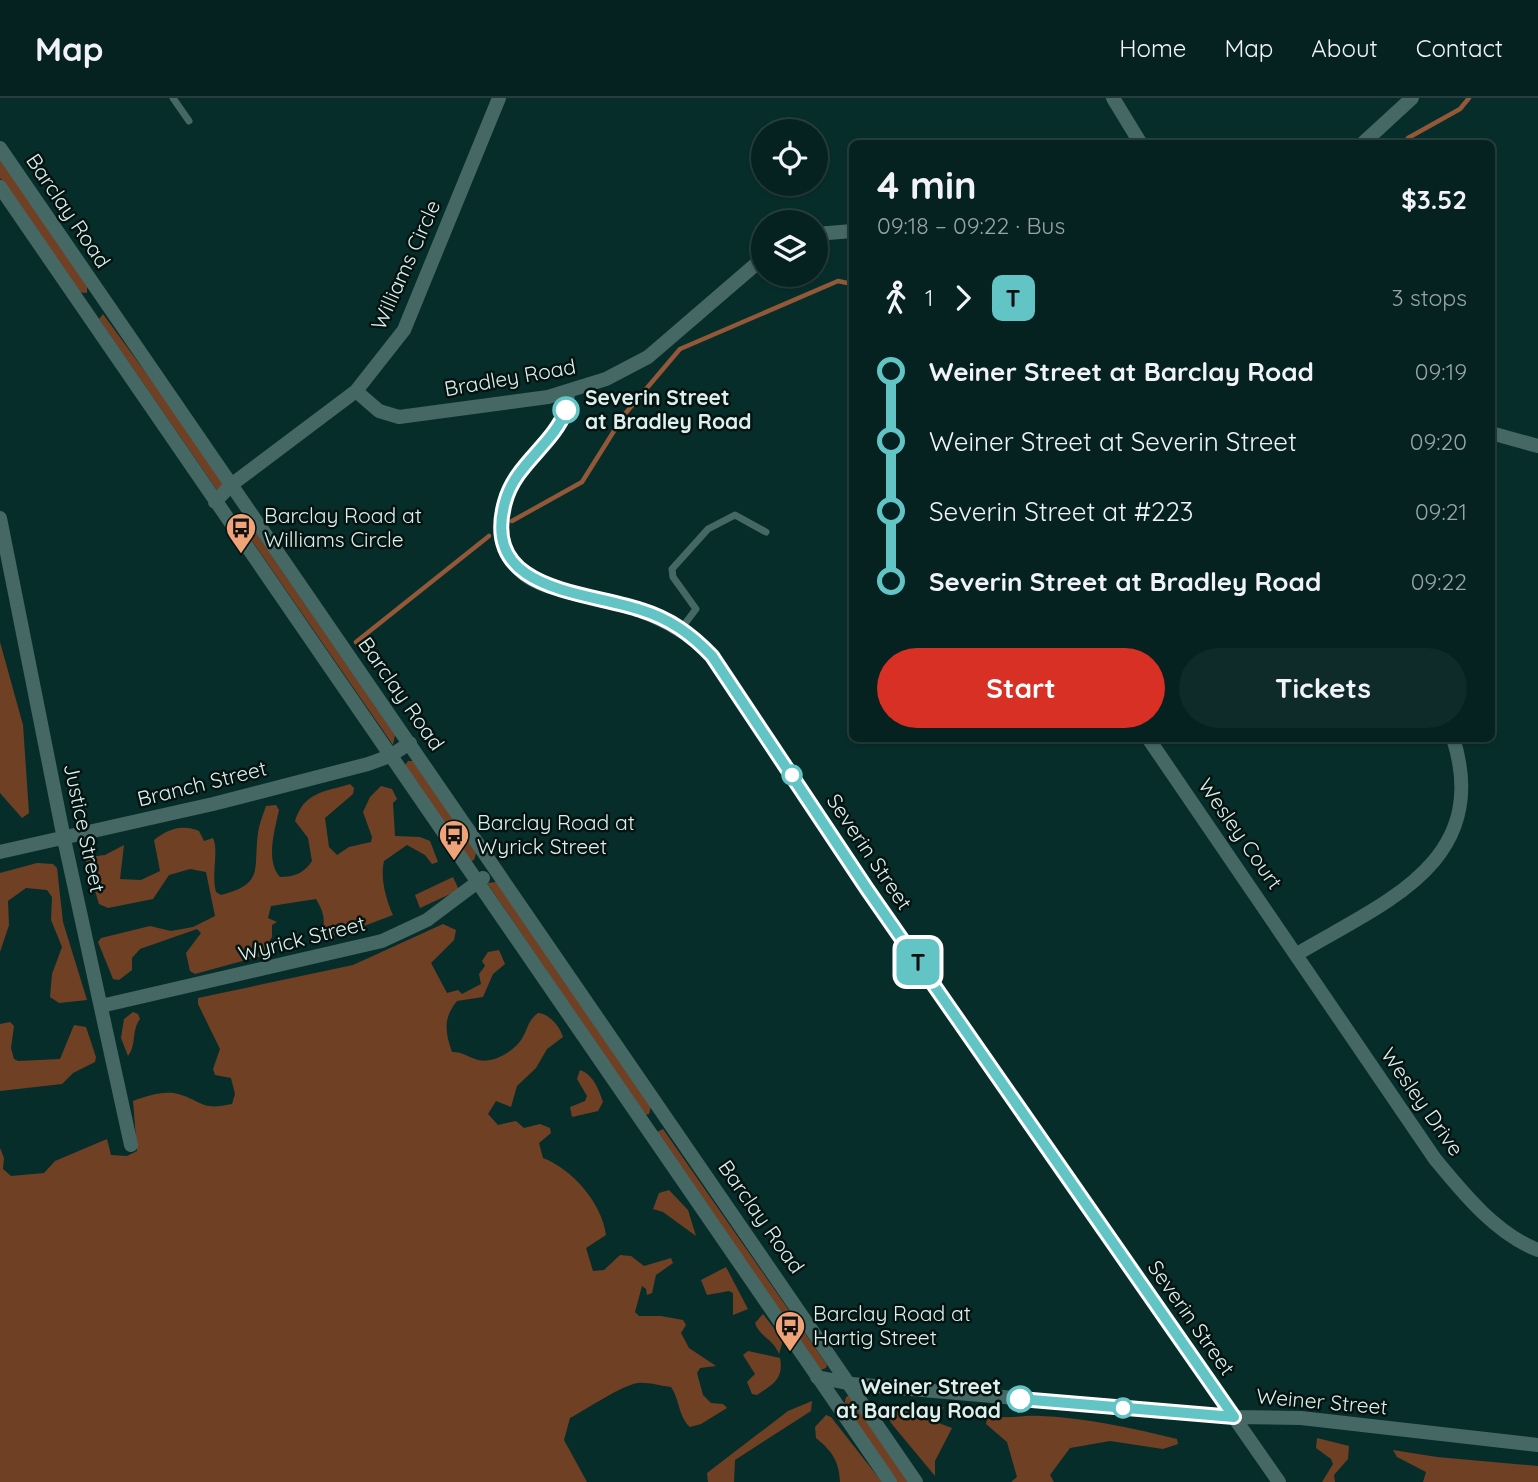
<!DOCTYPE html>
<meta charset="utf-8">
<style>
:root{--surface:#052220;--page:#0e2a29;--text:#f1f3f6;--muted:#97a4a5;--line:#263f3e;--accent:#d93025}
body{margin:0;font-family:Quicksand,sans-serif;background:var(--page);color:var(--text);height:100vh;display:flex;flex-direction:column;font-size:26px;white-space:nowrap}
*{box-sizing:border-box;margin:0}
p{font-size:23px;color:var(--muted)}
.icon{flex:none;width:38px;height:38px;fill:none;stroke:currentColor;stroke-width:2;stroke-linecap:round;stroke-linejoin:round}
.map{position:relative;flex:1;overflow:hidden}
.details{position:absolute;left:849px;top:42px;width:646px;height:602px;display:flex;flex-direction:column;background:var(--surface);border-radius:10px;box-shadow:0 2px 5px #0004,0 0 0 2px var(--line)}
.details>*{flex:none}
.badge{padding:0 14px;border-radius:10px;font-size:24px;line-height:46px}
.controls{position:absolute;left:751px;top:21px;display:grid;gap:14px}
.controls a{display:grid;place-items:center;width:77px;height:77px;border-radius:50%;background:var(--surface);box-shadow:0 2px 5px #0004,0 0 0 2px var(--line);font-size:35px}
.map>.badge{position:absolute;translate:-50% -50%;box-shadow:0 0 0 4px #fff}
.legs{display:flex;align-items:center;gap:10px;height:77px;padding:0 28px;font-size:23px}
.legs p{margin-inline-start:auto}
.headline{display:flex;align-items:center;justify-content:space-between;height:119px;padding:0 28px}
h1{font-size:38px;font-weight:800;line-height:52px}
.cta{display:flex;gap:14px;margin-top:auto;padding:14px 28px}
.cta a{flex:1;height:80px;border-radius:42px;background:var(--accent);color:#fff;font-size:28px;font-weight:800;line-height:80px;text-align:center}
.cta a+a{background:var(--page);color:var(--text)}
ul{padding:0 28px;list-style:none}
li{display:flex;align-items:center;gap:24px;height:70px;font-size:26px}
li i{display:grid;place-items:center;width:10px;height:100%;margin:0 9px;background:currentColor}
li i::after{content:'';width:18px;height:18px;margin:-9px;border:5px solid;border-radius:50%;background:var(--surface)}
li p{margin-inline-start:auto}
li:first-child i{background:linear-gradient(#0000 50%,currentColor 0)}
li:last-child i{background:linear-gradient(currentColor 50%,#0000 0)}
header{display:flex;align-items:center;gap:42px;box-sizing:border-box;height:98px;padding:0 35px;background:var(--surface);border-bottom:2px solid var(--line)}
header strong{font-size:33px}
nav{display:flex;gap:38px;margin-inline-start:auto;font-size:24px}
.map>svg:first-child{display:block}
.green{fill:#704024}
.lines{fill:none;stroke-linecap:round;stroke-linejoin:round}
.stream{stroke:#925838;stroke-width:4.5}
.lane{stroke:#456864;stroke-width:7}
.street{stroke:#456864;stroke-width:14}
.line-1-casing{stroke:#fff;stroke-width:16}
.line-1{stroke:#63c4c6;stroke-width:10}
.stop-1-dot{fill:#fff;stroke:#63c4c6;stroke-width:3.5}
.labels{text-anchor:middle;stroke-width:5;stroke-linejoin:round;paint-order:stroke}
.street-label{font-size:21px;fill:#dcf0ed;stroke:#051311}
.stop-label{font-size:21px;font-weight:bold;fill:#dcf0ed;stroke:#051311;text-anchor:start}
.poi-label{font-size:21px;fill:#dcf0ed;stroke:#051311;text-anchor:start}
</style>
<header>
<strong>Map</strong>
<nav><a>Home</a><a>Map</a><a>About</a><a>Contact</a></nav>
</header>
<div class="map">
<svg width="1538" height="1384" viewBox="0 0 1538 1384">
<rect width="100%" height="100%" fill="#072d2a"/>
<!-- green -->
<path class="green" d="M0,60L87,187V195L78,194L0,80Z
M103,216L219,375L224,386L217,392L99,221Z
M245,419L395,637L393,647L241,427V420Z
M0,544L23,627L29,715L22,720L0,695Z
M408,663H414L476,755L474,762L471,763L405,667Z
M350,686L354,690L353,696L325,720L329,749L337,757L349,749L371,744L372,739L363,714L370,699L381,688L392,691L397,701L393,705L395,738L420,739L430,743L438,764L432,766L425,757L407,747L384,763C380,780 386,802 393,817L348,834L320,841C326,824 325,816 316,801L271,808L268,820L277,824L272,827V839L261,858L195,876L190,873L186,855L201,835L197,831L140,851L132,860V872L119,882L113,881L98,844L101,840L150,828L171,833L193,829L215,818L206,774L190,771L169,777L153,801L108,810L99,806L86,763L89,759L105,757L124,747L120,781L141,782L160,773L154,742C168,731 182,726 199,733L204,743L213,740C219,752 211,776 216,794L221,797C265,786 253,771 258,735C259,726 263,717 266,708L276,707L279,712C275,731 265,763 280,779C295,779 304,775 312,763L308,740L295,723C304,694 324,694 350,686Z
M37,765L53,766L57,770L63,824L87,902L59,905L50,899L52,876L62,849L51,822L52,799L47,792L26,790L8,803L9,827L0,854V775Z
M453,779L459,792L420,810L415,797Z
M496,784L651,1008L649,1016L645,1017L487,785Z
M443,826L456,832L454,842L431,865L447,895L458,892L462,896L481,886L479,876L485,868L482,863L488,854L499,852L505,866L493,876L483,899L457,903C443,920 445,934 452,954C463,954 468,959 478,962C492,966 513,954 521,942C528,932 527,923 538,915C550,916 560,929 563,939L547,951L536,970L517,988L511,1009L496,1003L488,1016L498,1027L516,1023L524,1030L540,1026L550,1030L551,1035L539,1045L543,1060C572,1071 602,1105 606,1137L586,1150L593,1173L604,1172L620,1157L631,1158L644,1168L671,1160L673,1165L656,1177L652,1195L647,1197L646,1191L642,1188L635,1214L639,1218H661L683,1222L686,1227L681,1235L689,1250L716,1268L700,1270L697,1275L703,1297L711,1305L723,1306L727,1310L701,1326L690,1329C678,1318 680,1302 671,1289C661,1288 648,1284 638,1285C622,1287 587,1311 570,1320L564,1342L587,1384H0V1050L4,1060L3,1071L11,1078L44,1075L55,1063L107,1041L111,1057L127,1058L137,1053L133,1003C145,998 166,992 178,996C203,1003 200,1013 232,1006L235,996L231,980L215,977L213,971L220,951L198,906V900L353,867Z
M133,914L138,916L140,921C131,933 137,946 128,958L121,940L124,921Z
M10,924L14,928L11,950L14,961L18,963L60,961L74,927L86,929L96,959L95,964L73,975L62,986L0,993V926Z
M580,972C593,976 599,992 603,1004L598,1013L572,1019L570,1009L585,1003L587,998L577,981Z
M663,1031L827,1267L826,1270L821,1272L657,1034Z
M669,1092L688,1112L696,1138L663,1114L653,1111L659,1095Z
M726,1169L748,1211L733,1217V1195L729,1193L707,1197L701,1182Z
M763,1216L783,1242L779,1256C774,1242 759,1238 755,1225Z
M748,1253L780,1260C784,1281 773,1286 757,1297L752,1296L747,1284L755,1276L743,1257Z
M851,1297L911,1384H896L844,1308L846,1299Z
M812,1303L811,1313L735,1362L734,1384H708L707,1375L788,1313Z
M894,1308L944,1309L936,1324L952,1330L935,1363V1378L891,1325L886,1313Z
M826,1317L831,1319L882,1384H840C839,1363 832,1353 816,1340L815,1329Z
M992,1318C1010,1321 1024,1317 1041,1318C1088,1320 1132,1330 1177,1341L1178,1346L1163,1351L1110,1343L1070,1350L1050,1377L1054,1384H1011L1017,1379L1007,1344L986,1326L987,1320Z
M1317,1340L1349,1348L1348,1361L1334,1377L1335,1384H1322L1333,1366L1331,1361L1316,1350Z
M1393,1352L1437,1359L1538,1368V1384H1423L1426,1374L1397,1359Z"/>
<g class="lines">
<!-- stream -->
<path class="stream" d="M1406,46L1408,40L1460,11L1469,0
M512,423L582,384L624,317L680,251L838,183L852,186
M356,544L489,438"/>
<!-- lane -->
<path class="lane" d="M173,0L189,23
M681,531L696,511L673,479L672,471L708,431L735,417L766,434"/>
<!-- street -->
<path class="street" d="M1113,0L1141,46
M1362,46L1412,0
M0,50L916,1384
M0,89L890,1384
M816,136L852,133
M356,293L379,313L399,319L548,299L606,281L648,259L763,160
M568,295C566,353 484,375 504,445C508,458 517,472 528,479C545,490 566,493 584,497C634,509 675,521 712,558L867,791L1279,1384
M1491,335L1538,348
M215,404L231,387L356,293L404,232L499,0
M0,420L64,741L131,1047
M1148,640L1435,1061C1463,1095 1496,1136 1538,1152
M0,754L213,706L368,666L390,658L410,645
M1297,856C1382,805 1493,765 1453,640
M101,908L382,843L427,822L483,780
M817,1279L852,1286L1234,1319L1301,1320L1538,1347"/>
</g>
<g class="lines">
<!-- line-1 casing -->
<g class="line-1-casing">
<path id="line-1" d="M566,312C553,347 515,366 505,404C480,494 585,493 641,512C670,521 691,536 712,558L867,791L1234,1319L1020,1301"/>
</g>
<!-- line-1 -->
<use href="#line-1" class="line-1"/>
</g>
<!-- icons -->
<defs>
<g id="bus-pin" transform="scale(1.575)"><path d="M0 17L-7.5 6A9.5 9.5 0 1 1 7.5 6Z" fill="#f0a378" stroke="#051311"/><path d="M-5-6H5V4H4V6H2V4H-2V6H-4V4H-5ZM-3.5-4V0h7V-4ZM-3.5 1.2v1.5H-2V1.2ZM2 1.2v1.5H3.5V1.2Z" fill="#111"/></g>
</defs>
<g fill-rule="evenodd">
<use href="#bus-pin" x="241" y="430"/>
<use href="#bus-pin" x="454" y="737"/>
<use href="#bus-pin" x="790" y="1228"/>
</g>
<!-- markers -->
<g class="stop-1-dot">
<circle cx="566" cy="312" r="12"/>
<circle cx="792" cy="677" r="9"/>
<circle cx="1020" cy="1301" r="12"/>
<circle cx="1123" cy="1310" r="9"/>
</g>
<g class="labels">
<!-- street labels -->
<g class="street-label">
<text transform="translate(68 113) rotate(56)" y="7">Barclay Road</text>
<text transform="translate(406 167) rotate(-66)" y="7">Williams Circle</text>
<text transform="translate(510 280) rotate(-10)" y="7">Bradley Road</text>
<text transform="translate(401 596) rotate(55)" y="7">Barclay Road</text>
<text transform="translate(202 686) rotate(-14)" y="7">Branch Street</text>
<text transform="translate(84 730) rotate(78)" y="7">Justice Street</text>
<text transform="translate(1240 736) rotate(55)" y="7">Wesley Court</text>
<text transform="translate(869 754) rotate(56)" y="7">Severin Street</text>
<text transform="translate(302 841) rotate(-14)" y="7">Wyrick Street</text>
<text transform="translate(1422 1004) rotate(55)" y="7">Wesley Drive</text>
<text transform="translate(761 1119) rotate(55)" y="7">Barclay Road</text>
<text transform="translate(1191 1220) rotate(55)" y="7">Severin Street</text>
<text transform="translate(1322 1304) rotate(5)" y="7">Weiner Street</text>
</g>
<!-- stop labels -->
<g class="stop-label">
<text x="585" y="307">Severin Street<tspan x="585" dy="24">at Bradley Road</tspan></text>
<text x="1001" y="1296" text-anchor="end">Weiner Street<tspan x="1001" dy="24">at Barclay Road</tspan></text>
</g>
<!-- poi labels -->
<g class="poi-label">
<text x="264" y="425">Barclay Road at<tspan x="264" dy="24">Williams Circle</tspan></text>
<text x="477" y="732">Barclay Road at<tspan x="477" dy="24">Wyrick Street</tspan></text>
<text x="813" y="1223">Barclay Road at<tspan x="813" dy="24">Hartig Street</tspan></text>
</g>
</g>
</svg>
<div class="controls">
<a><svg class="icon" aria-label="locate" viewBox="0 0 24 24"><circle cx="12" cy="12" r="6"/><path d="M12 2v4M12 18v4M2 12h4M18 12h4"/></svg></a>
<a><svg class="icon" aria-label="layers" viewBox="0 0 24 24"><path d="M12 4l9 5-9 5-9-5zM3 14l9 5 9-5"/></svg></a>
</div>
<b class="badge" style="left:918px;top:864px;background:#63c4c6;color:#111">T</b>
<section class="details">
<div class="headline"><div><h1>4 min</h1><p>09:18 – 09:22 · Bus</p></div><b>$3.52</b></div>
<div class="legs"><svg class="icon" aria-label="walk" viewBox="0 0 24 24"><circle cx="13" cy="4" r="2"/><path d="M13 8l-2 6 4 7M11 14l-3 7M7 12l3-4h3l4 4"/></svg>1<svg class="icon" aria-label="forward" viewBox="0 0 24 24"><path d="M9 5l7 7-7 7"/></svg><b class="badge" style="background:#63c4c6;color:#111">T</b><p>3 stops</p></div>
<ul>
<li><i style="color:#63c4c6"></i><b>Weiner Street at Barclay Road</b><p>09:19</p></li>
<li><i style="color:#63c4c6"></i><span>Weiner Street at Severin Street</span><p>09:20</p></li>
<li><i style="color:#63c4c6"></i><span>Severin Street at #223</span><p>09:21</p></li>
<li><i style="color:#63c4c6"></i><b>Severin Street at Bradley Road</b><p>09:22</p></li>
</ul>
<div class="cta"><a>Start</a><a>Tickets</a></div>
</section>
</div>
